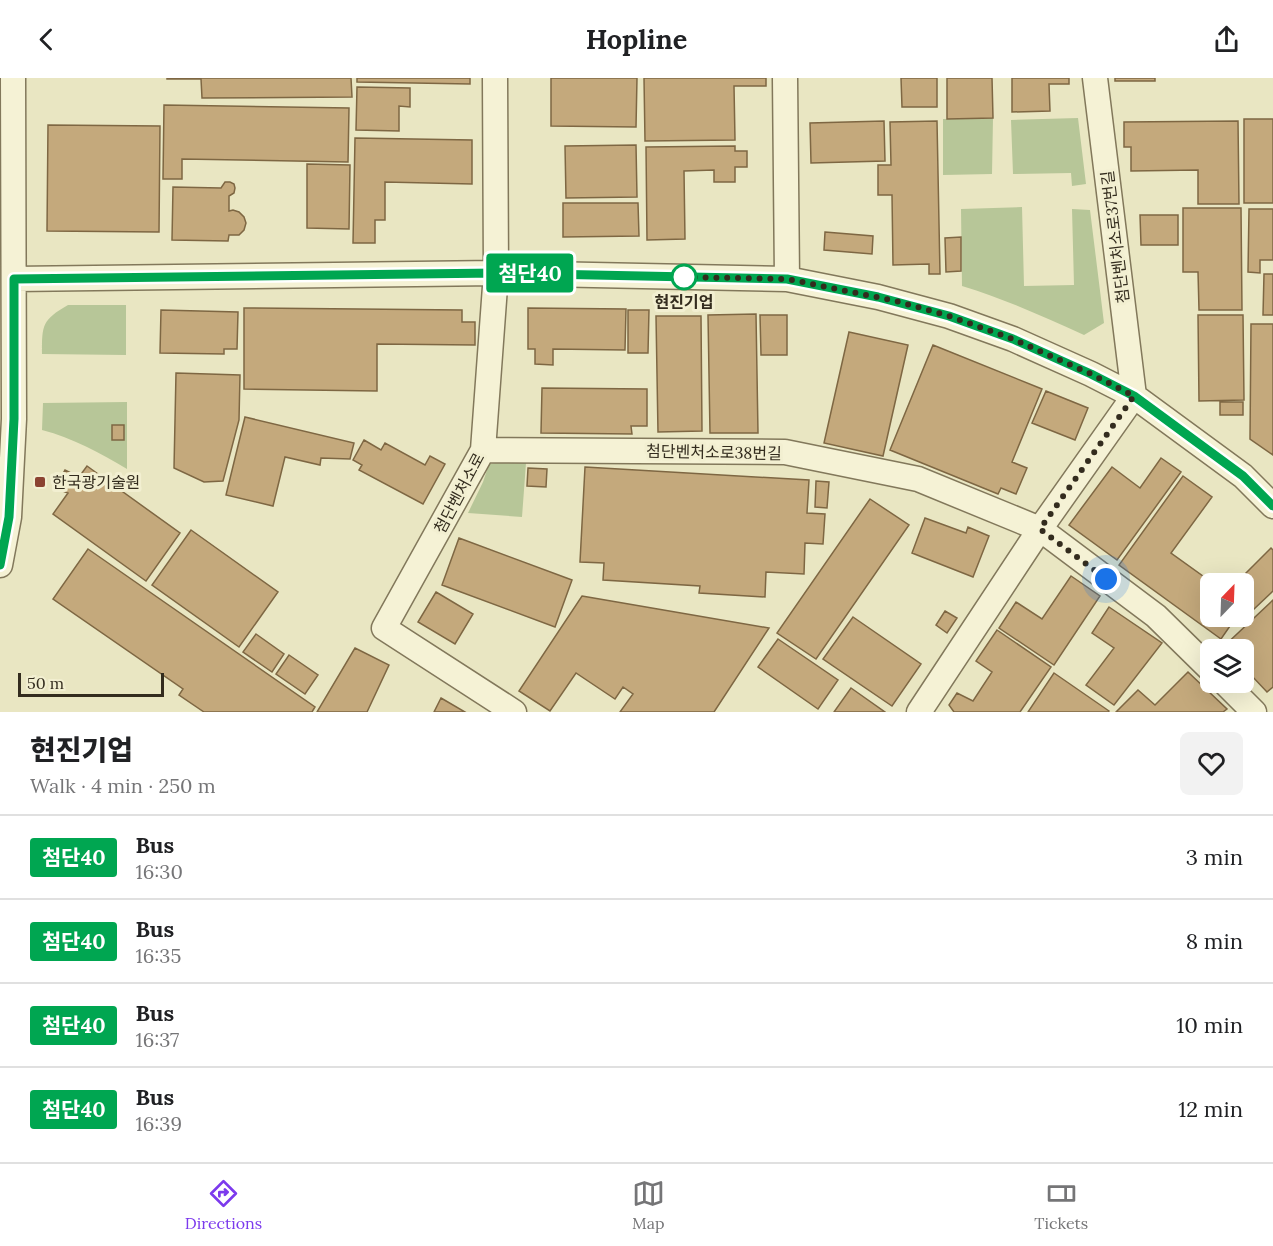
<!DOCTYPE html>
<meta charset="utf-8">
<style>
:root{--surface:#fff;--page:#f2f2f2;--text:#202124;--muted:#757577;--line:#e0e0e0;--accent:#7c3aed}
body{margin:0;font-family:Lora,"Noto Sans KR",serif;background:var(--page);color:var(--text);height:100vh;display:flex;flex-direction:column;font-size:22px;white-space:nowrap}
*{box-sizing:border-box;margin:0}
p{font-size:20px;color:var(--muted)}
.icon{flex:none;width:33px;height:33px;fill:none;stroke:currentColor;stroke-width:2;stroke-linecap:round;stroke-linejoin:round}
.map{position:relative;height:634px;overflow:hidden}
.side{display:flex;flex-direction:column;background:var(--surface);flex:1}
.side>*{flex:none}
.badge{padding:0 12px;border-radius:4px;font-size:21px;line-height:39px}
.needle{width:39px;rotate:23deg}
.tools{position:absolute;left:1200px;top:495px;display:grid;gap:12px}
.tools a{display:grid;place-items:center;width:54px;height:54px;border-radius:9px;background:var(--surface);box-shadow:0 6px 24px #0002;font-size:30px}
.scale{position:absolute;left:18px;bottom:15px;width:146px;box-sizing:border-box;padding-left:6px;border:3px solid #332c1e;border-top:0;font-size:16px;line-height:21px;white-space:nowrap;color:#332c1e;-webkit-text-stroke:4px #f2efd1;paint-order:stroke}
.you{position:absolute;width:30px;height:30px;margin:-15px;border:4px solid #fff;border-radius:50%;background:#1a73e8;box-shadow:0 0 0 9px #1a73e833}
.map>.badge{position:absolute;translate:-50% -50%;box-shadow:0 0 0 3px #fff}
.round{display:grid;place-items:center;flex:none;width:63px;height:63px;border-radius:9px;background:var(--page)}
.headline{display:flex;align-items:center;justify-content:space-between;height:102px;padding:0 30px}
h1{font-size:28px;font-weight:800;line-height:45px}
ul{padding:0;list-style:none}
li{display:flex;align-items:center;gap:18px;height:84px;padding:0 30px;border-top:2px solid var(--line)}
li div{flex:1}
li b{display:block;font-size:22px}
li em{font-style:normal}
li .badge{min-width:66px;font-weight:700;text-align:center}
header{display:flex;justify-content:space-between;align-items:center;height:78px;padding:0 30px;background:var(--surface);font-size:27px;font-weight:800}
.dock{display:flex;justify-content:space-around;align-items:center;height:84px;border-top:2px solid var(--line);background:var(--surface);font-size:16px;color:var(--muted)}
.dock a{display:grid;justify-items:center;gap:3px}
.dock .selected{color:var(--accent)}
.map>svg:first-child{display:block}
.green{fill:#b7c698}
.building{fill:#c4a97c;stroke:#7e6743;stroke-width:1.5}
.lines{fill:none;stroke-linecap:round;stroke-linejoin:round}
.minor-casing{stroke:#82785b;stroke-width:27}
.minor{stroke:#f5f2d5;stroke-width:24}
.line-casing{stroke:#fff;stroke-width:14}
.line{stroke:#00a651;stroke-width:9}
.walk{stroke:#332c1e;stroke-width:6;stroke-dasharray:0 10.8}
.stop-dot{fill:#fff;stroke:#00a651;stroke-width:3}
.poi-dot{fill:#8b4331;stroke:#f2efd1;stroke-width:2}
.labels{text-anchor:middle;stroke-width:6;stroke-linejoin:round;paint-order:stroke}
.street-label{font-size:16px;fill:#332c1e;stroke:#f2efd1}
.stop-label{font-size:16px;font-weight:bold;fill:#332c1e;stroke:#f2efd1}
.poi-label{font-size:16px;fill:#332c1e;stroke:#f2efd1;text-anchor:start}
</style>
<header><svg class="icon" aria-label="back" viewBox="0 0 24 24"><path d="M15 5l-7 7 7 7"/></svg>Hopline<svg class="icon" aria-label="share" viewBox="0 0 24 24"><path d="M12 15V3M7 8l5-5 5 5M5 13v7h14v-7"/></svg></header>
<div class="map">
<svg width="1273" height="634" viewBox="0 0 1273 634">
<rect width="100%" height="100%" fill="#e9e6c2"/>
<!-- green -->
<path class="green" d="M993,40L992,96L943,97V41Z
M1078,40L1086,106L1072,108L1071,95L1013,96L1011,42Z
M1022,129L1024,208L1074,207L1072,131L1090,132L1104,245L1084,257C1044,239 1005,221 962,208L961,131Z
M68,227H126V277L42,276C42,247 42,242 68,227Z
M127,324V391C100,375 73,360 42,352L43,325Z
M502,384L526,385L522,439L468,435L483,404L489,386Z"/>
<!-- building -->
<path class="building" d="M167,0H351L352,19L202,20L201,1H167Z
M357,0H470V6L357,4Z
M551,0H637L636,49L551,48Z
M644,0H766V8H734L735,62L645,63Z
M901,0H937V29H902Z
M947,0H992L993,40L947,41Z
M1012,0H1069V6H1049L1050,33L1012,34Z
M1115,0H1155V3H1115Z
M357,9L410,10V29L399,28V53L356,52Z
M164,27L349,30L348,84L182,81V101H163Z
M1244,41H1273V125H1244Z
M884,43L885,83L811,85L810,45Z
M937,43L940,196H929V186L893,187L892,117H878V87H891L890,44Z
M1238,43L1239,126H1198V92L1131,93V69H1124V44Z
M48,47L160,48L159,154L47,153Z
M355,60L472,62V106L385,104V142H375V165H353Z
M636,67L637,119L566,120L565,68Z
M735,68V73H747V89H735V104H714V92L684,93L685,161L647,162L646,69Z
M307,86L350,87L349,151L307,150Z
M225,104H230L234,106L235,110L234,115L229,118V133L233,132L239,134L244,139L246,145L244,152L239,157H229L228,163L172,162L173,109L221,110Z
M563,125H638L639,158L563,159Z
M1183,130H1241L1242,232H1199L1198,194H1183Z
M1249,131H1273V182H1260V195L1248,194Z
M1140,137H1178V167H1141Z
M825,154L873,158L872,176L824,172Z
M961,159V193L946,194L945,160Z
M1264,196H1273V237H1263Z
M244,230L462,232V244H475V267L377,266V313L244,311Z
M528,230L626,231L625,272L553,271V287L535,286V271H528Z
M161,232L238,234L237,271H224V276L160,275Z
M628,232H649L648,275H628Z
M756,236L758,355H710L708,237Z
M760,237H787V277H761Z
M1198,237H1243L1244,322L1199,323Z
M656,238H701L702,353L658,354Z
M1251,246H1273V377L1250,361Z
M849,254L908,267L883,378L824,365Z
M933,267L1042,311L1012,384L1027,390L1016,416L1001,410L998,416L890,372Z
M176,295L240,297L239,342L223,403L204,404L174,390Z
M542,310L647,311V348H631L632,356L541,355Z
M1046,313L1088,330L1075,362L1032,345Z
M1220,324H1243V337H1220Z
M245,339L354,365L350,381L321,380L320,387L285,379L273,428L226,417Z
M112,347H124V362H112Z
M364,362L381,372L385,365L425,387L430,378L445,386L423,426L359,392L362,387L353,382Z
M1161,380L1181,394L1117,482L1069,447L1112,389L1140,410Z
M87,388L180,455L146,503L53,436L68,415L55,410L65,392L79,399Z
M585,389L809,402L807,435L825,436L823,466L805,465L804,496L766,494L765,519L699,515L700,508L603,502L604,485L580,484Z
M528,390L547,391L546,409L527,408Z
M1183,398L1212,419L1171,475L1214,506H1210V538H1237L1221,561L1119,487Z
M816,403L829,404L827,430L815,429Z
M870,421L909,447L816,581L777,555Z
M925,440L966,455L968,449L989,458L973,499L912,475Z
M191,452L278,514L239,569L152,507Z
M459,460L572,502L555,549L442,507Z
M1271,470L1273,472V513L1253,532L1244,523V506H1235Z
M88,471L315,629L312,634H204L179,617L183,611L53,521Z
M1071,498L1100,518L1054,587L999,550L1016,524L1042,541Z
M436,514L473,536L455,566L418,544Z
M582,518L769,550L714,634H620L633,616L623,609L615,621L576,595L550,633L519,613Z
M1273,522V609L1267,614L1251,597L1247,601L1244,598V572H1220Z
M1109,529L1162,565L1114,627L1086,607L1114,570L1092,555Z
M945,533L957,540L947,555L936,547Z
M853,539L921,586L892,628L823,581Z
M997,552L1051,589L1020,634H954L949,627L957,615L973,623L992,594L976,583Z
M256,556L284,576L272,594L243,574Z
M778,561L838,602L818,631L758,589Z
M355,570L389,587L367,634H317Z
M289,577L318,597L305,616L276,596Z
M1188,594L1227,631L1223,634H1116L1138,612L1155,627Z
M1054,595L1109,633L1108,634H1028Z
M851,610L885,634H834Z
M441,620L465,634H434Z"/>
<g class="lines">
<!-- minor casing -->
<g class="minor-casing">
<path id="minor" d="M495,0L496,195L483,372L384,550L514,634
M785,0L787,201
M14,201L496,195L787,201L878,219L949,238L1013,261L1091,296L1134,318L1243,398L1273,428
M483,372L785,374L918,401L1040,451L1156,538L1210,591
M0,487L9,439L14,341L13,0
M1224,604L1254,634
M919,634L1040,451L1134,318L1095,0"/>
</g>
<!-- minor -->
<use href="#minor" class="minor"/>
</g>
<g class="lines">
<!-- line casing -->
<g class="line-casing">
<path id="line" d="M0,487L9,439L14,341V201L496,195L787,201L878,219L949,238L1013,261L1091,296L1134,318L1243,398L1273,428"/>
</g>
<!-- line -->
<use href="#line" class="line"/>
<!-- walk -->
<path class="walk" d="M684,199L787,201L896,223L949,238L1013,261L1091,296L1134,318L1040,451L1106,501"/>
</g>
<!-- markers -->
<circle class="stop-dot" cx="684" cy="199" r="12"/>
<rect class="poi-dot" x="34" y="398" width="12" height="12" rx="3"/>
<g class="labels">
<!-- street labels -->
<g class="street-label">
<text transform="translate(1115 159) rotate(-97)" y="6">첨단벤처소로37번길</text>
<text transform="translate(714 374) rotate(1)" y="6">첨단벤처소로38번길</text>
<text transform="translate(459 415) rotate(-62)" y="6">첨단벤처소로</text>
</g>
<!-- stop labels -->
<g class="stop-label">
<text x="684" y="230">현진기업</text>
</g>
<!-- poi labels -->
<g class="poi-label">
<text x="52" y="410">한국광기술원</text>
</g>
</g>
</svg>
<div class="tools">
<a><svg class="needle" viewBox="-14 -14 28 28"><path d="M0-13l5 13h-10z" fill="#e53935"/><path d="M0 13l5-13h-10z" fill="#757577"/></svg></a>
<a><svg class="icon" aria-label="layers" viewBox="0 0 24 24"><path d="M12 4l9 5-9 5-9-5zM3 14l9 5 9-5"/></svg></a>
</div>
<div class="scale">50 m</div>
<div class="you" style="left:1106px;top:501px"></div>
<b class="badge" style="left:530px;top:195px;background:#00a651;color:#fff">첨단40</b>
</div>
<section class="side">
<div class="headline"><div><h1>현진기업</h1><p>Walk · 4 min · 250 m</p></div><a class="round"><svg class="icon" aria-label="heart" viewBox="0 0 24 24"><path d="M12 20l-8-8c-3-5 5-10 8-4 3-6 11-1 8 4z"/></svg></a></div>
<ul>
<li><span class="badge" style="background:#00a651;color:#fff">첨단40</span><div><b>Bus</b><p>16:30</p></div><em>3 min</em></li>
<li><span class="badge" style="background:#00a651;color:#fff">첨단40</span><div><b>Bus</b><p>16:35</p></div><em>8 min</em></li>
<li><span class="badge" style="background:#00a651;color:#fff">첨단40</span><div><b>Bus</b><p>16:37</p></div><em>10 min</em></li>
<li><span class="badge" style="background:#00a651;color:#fff">첨단40</span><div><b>Bus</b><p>16:39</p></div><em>12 min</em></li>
</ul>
</section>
<nav class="dock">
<a class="selected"><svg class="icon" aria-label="directions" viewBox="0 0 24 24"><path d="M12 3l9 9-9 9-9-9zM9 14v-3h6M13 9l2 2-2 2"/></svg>Directions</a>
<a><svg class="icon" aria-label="map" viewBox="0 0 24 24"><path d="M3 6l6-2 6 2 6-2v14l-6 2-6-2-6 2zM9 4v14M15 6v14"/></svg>Map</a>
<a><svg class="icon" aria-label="tickets" viewBox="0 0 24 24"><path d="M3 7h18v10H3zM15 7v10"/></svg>Tickets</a>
</nav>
